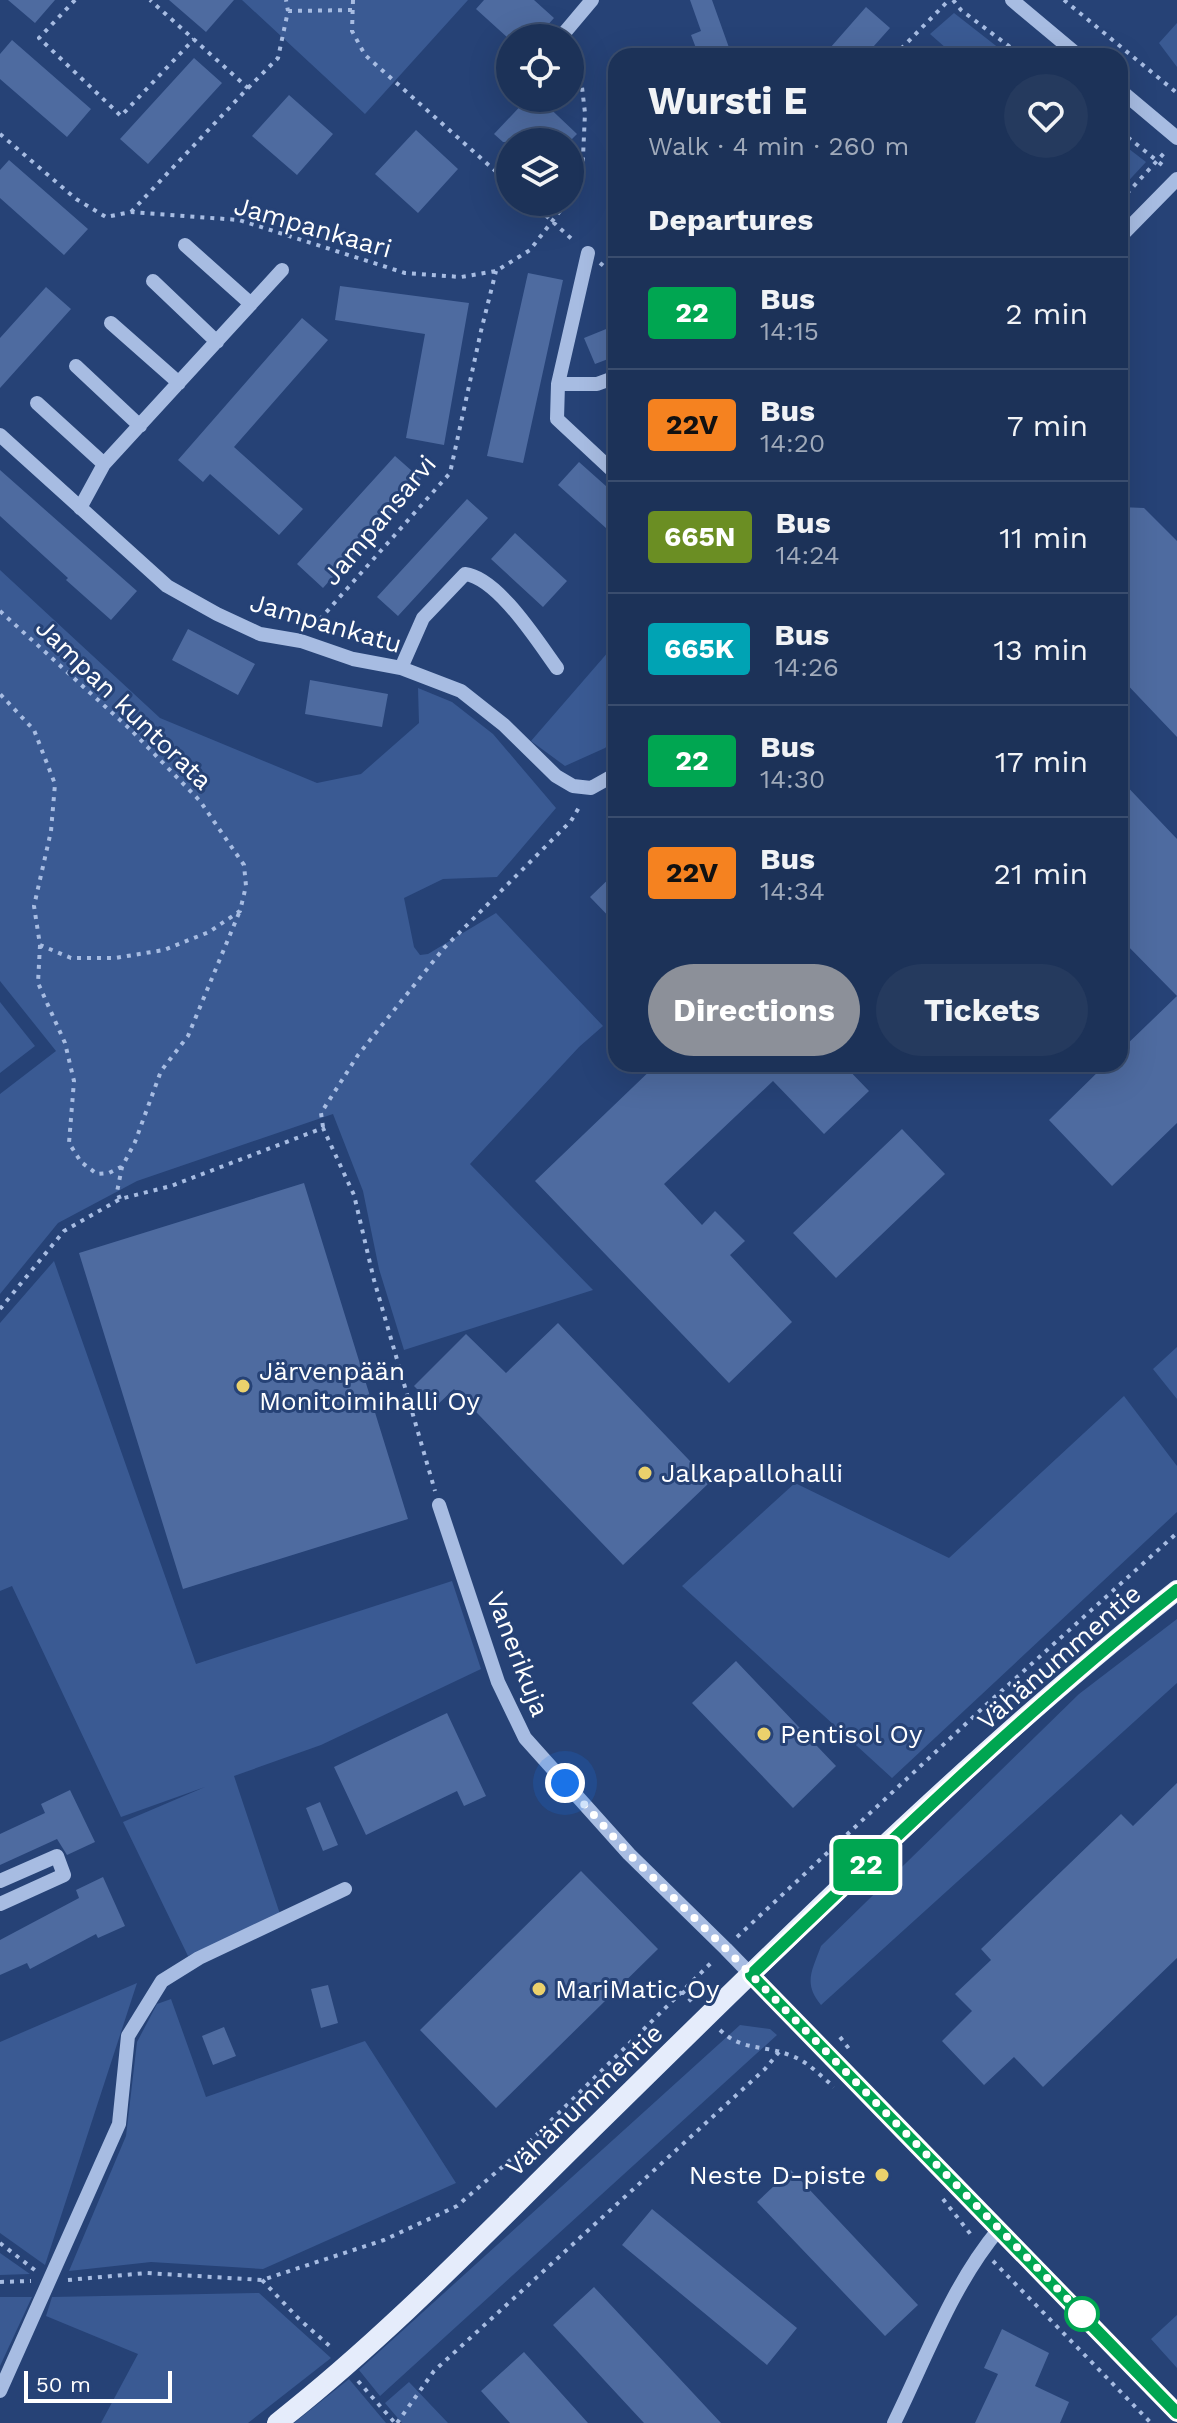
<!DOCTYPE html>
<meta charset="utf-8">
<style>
:root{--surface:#1c3258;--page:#253a5e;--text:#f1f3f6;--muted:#a0aaba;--line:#3a4d6e;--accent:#8c9099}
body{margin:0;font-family:"Work Sans",sans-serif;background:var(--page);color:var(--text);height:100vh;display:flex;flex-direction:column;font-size:30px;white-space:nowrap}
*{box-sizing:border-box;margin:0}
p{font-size:26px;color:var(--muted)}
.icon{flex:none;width:44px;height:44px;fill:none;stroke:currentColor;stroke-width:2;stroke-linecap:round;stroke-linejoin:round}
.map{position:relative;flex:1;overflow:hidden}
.drawer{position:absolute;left:608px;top:48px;width:520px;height:1024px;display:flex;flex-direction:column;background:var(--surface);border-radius:24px;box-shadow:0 8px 32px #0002,0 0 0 2px var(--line)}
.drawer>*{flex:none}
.badge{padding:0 16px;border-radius:6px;font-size:28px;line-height:52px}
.tools{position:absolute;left:496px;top:24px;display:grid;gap:16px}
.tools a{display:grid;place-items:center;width:88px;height:88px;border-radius:50%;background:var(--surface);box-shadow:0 8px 32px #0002,0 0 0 2px var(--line);font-size:40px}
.scale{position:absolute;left:24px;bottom:20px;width:148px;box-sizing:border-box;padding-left:8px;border:4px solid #fff;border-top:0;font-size:22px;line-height:28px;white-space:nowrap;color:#fff;-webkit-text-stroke:6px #264276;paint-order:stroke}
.you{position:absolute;width:40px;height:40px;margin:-20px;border:6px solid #fff;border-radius:50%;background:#1a73e8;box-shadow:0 0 0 12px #1a73e833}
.map>.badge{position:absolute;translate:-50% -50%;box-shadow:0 0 0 4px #fff}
h2{padding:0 40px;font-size:30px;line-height:72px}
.round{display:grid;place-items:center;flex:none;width:84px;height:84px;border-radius:42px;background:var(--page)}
.summary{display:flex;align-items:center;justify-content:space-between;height:136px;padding:0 40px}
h1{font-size:38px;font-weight:700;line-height:60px}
.cta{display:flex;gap:16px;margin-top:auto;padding:16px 40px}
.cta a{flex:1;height:92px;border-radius:48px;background:var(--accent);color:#fff;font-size:32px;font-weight:700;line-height:92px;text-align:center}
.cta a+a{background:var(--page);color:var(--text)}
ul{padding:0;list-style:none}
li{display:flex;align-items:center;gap:24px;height:112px;padding:0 40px;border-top:2px solid var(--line)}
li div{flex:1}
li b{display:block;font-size:30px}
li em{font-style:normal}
li .badge{min-width:88px;font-weight:700;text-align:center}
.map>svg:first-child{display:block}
.green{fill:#3a5a93}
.building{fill:#4e6ba0}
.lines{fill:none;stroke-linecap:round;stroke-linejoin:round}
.path{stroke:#a7bce2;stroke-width:4;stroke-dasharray:4 6;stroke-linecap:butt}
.minor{stroke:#a7bce2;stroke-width:14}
.major{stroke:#e5ecfb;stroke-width:20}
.line-casing{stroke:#fff;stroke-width:18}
.line{stroke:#00a651;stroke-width:12}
.walk{stroke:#fff;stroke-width:8;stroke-dasharray:0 14.4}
.poi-dot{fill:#ebd16c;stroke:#264276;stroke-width:3}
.stop-dot{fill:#fff;stroke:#00a651;stroke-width:4}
.labels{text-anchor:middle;stroke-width:6;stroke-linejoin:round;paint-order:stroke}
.street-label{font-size:26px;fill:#fff;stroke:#264276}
.poi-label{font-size:26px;fill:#fff;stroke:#264276;text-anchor:start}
</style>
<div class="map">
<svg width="1177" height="2423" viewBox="0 0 1177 2423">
<rect width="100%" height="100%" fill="#264276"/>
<!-- green -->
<path class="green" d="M242,0H468L365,114Z
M954,13L1009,56H955L930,34Z
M1177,23V67L1159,43Z
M1120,142L1146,162L1120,190Z
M0,570L160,718L317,783L361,774L419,723L418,688L452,702L493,734L556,808L497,877L443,879L404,898L414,947L420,955L428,954L496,913L603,1026L579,1047L470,1164L593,1290L404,1350L379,1269L363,1191L333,1114L137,1181L58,1223L0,1294V1094L56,1051L0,981Z
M616,643V737L605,748L565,766L531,741Z
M0,1002L35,1046L0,1073Z
M54,1261L196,1664L452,1581L481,1669L321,1745L234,1776L280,1914L188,1956L123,1822L205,1787L121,1817L12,1586L0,1591V1323Z
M1177,1347V1399L1153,1369Z
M1124,1396L1177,1466V1512L892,1778L682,1586L795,1483L949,1558Z
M1177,1619V1683L821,2005C803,1983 812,1971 821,1946L1079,1694Z
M137,1983L45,2265L0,2233V2042Z
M171,1999L206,2097L365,2041L456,2183L263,2269L151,2262L69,2271L126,2136L137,2042L157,2004Z
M740,2025L770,2029L777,2035L380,2396L359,2370Z
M0,2253L30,2274L0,2275Z
M259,2293L331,2358L248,2423H101L138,2354L46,2316L52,2297Z
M0,2297H32L0,2366Z
M1177,2315V2368L1151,2339Z
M349,2379L386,2423H294Z
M409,2382L448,2423H402L385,2403Z"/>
<!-- building -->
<path class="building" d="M8,0H55L35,23Z
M169,0H234L206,32Z
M484,0H534L554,18L536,38H508L476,9Z
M690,0H712L732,56H699L691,35L701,31Z
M866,7L890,28L865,56H823Z
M12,40L91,109L67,137L0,79V54Z
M194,58L222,83L148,164L120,139Z
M289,95L333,134L297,175L252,136Z
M528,98H539L577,134L569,142H503L494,134Z
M416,130L458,169L418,213L375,174Z
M9,160L88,229L64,255L0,198V170Z
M528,273L563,280L523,463L487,456Z
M340,286L469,303L444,445L406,438L425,334L335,320Z
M46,287L71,309L0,388V338Z
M302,318L328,340L234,447L303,509L279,535L210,474L203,482L178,460Z
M616,325V356L595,364L584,338Z
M395,456L421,479L323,588L297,564Z
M579,462L616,495V537L558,485Z
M0,470L137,591L111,620L66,580L68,578L0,516Z
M467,499L488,518L398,616L377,597Z
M1120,507L1144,508L1177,541V737L1120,677Z
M515,533L567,581L543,607L491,559Z
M188,629L255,664L238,695L172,660Z
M310,680L388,694L382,727L305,714Z
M1120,779L1177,839V1123L1112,1186L1049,1120L1106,1064H1120V1051L1177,996L1120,938Z
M616,872V924L590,897Z
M657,1064H843L869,1091L824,1134L773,1081L664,1184L702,1225L715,1211L745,1241L730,1255L792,1322L729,1383L535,1181Z
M902,1129L945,1174L836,1278L793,1233Z
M304,1183L408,1519L183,1589L79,1253Z
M558,1323L710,1482L623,1565L454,1389L435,1407L414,1386L466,1334L506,1373Z
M736,1661L836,1766L793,1808L692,1703Z
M447,1713L486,1796L464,1806L457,1791L366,1835L334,1767Z
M1177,1783V1958L1043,2087L1014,2057L984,2085L942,2041L972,2011L955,1994L991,1960L981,1949L1121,1814L1133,1826Z
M70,1790L95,1842L67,1855L57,1839L0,1865V1834L45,1813L41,1804Z
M320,1802L338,1845L323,1851L306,1808Z
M581,1871L658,1949L496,2108L420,2030Z
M103,1877L125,1926L98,1938L96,1934L30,1969L27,1963L0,1975V1940L79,1898L76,1890Z
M328,1985L338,2023L321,2028L311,1989Z
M224,2027L236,2056L213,2065L202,2036Z
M791,2170L918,2305L885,2336L757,2202Z
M652,2209L797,2328L767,2365L622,2245Z
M594,2287L721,2423H644L553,2325Z
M1002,2329L1049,2353L1035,2386L1069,2402L1060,2423H975L998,2374L984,2368Z
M524,2352L588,2423H510L481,2391Z"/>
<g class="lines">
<!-- path -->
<path class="path" d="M75,0L39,38L121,116L194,39
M353,0L352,31L365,55L510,184
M953,0L961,10L1022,56
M1064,0L1177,93
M288,11L353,10
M894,56L949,0
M248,88L278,58L288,11L286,0
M1120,131L1166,168
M0,134L76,199L106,217L131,212L239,220L405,273L461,277L496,271L530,250L567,202
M570,198L582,179L585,113L577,44
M1120,201L1167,150
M531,202L575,242
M131,212L248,88L150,0
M600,263L606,268L616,267
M0,611L131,730L200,801L244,865L246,886L240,911L209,932L164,950L115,958H71L40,945L34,906L51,831L55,784L34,730L0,694
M313,627L450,473L481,331L496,271
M608,759L616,748
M40,945L38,983L65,1043L74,1081L69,1143L81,1162L97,1174L109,1173L121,1167
M323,1127L321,1113L358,1055L444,948L571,821L581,804
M120,1199L117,1192L122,1167L135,1142L161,1071L188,1036L239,913
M0,1309L64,1231L120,1199L171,1186L323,1128L354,1195L374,1280L435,1491
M737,1937L986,1705L1177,1533
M682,1991L694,2004
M720,2030C743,2052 764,2044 792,2056C808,2062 821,2076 834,2087
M840,2037L850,2050
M943,2199L972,2236
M0,2243L36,2271
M993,2261L1151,2423
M68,2280L146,2273L262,2280L384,2240L457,2206L516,2155L714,1960
M262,2280L299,2319L333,2349
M0,2282L31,2281
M358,2381L395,2423
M397,2423L434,2371L765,2069L779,2052"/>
<!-- minor -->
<path class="minor" d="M1012,0L1079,56
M560,38L592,0
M1120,90L1177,138
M1120,237L1177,179
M185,245L251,304
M588,253L558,384L557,419L616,474
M153,281L217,342
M111,323L179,383
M76,366L140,426
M558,384H597L616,377
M37,403L104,464
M0,435L167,586L217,614L260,634L301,641L353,659L401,668L461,691L504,725L556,776L573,786L591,788L616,774
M80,508L104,464L282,270
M401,668L423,618L465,574C498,578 538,642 557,668
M439,1505L498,1682L525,1738L629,1854L726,1949L1177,2413
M0,1881L57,1856L64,1875L0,1904
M0,2391L119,2124L128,2036L162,1981L199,1958L345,1889
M894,2423C926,2358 952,2285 999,2229"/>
<!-- major -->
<path class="major" d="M277,2423C389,2335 487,2232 588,2133C778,1947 969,1755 1177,1590"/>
</g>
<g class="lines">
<!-- line casing -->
<g class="line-casing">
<path id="line" d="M1177,1590C1027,1709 889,1843 751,1975L1177,2413"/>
</g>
<!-- line -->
<use href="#line" class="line"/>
<!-- walk -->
<path class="walk" d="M565,1783L629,1854L726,1949L1091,2323L1082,2314"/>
</g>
<!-- markers -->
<g class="poi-dot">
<circle cx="243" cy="1386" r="8"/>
<circle cx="645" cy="1473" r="8"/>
<circle cx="764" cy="1734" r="8"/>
<circle cx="539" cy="1989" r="8"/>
<circle cx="882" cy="2175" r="8"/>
</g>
<circle class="stop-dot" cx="1082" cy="2314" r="16"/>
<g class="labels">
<!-- street labels -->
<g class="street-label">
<text transform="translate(313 227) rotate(16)" y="9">Jampankaari</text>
<text transform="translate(379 520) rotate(-50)" y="9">Jampansarvi</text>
<text transform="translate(326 623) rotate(16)" y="9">Jampankatu</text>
<text transform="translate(124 704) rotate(44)" y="9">Jampan kuntorata</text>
<text transform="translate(518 1654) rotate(69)" y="9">Vanerikuja</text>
<text transform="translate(1059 1657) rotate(-41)" y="9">Vähänummentie</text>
<text transform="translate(584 2100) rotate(-44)" y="9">Vähänummentie</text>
</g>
<!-- poi labels -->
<g class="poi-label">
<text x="259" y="1380">Järvenpään<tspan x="259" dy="30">Monitoimihalli Oy</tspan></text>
<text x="661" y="1482">Jalkapallohalli</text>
<text x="780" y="1743">Pentisol Oy</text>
<text x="555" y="1998">MariMatic Oy</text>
<text x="866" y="2184" text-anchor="end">Neste D-piste</text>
</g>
</g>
</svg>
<div class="tools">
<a><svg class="icon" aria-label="locate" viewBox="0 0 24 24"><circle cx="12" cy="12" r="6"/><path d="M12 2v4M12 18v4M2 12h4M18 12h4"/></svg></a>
<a><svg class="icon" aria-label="layers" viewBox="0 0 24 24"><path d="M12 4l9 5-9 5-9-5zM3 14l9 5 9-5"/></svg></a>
</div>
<div class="scale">50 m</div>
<div class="you" style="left:565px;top:1783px"></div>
<b class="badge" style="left:866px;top:1865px;background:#00a651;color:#fff">22</b>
<section class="drawer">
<div class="summary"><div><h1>Wursti E</h1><p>Walk · 4 min · 260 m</p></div><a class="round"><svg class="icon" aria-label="heart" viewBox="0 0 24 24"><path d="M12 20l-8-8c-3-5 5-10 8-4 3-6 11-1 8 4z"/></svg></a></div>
<h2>Departures</h2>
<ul>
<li><span class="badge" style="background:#00a651;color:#fff">22</span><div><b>Bus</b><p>14:15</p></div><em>2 min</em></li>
<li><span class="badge" style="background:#f58220;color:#111">22V</span><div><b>Bus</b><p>14:20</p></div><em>7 min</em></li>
<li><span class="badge" style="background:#6b8e23;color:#fff">665N</span><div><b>Bus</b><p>14:24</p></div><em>11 min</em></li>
<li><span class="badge" style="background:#00a3b4;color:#fff">665K</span><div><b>Bus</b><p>14:26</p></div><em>13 min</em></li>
<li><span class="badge" style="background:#00a651;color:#fff">22</span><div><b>Bus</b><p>14:30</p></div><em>17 min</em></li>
<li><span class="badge" style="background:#f58220;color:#111">22V</span><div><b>Bus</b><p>14:34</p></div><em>21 min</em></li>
</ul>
<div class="cta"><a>Directions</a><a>Tickets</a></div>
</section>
</div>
